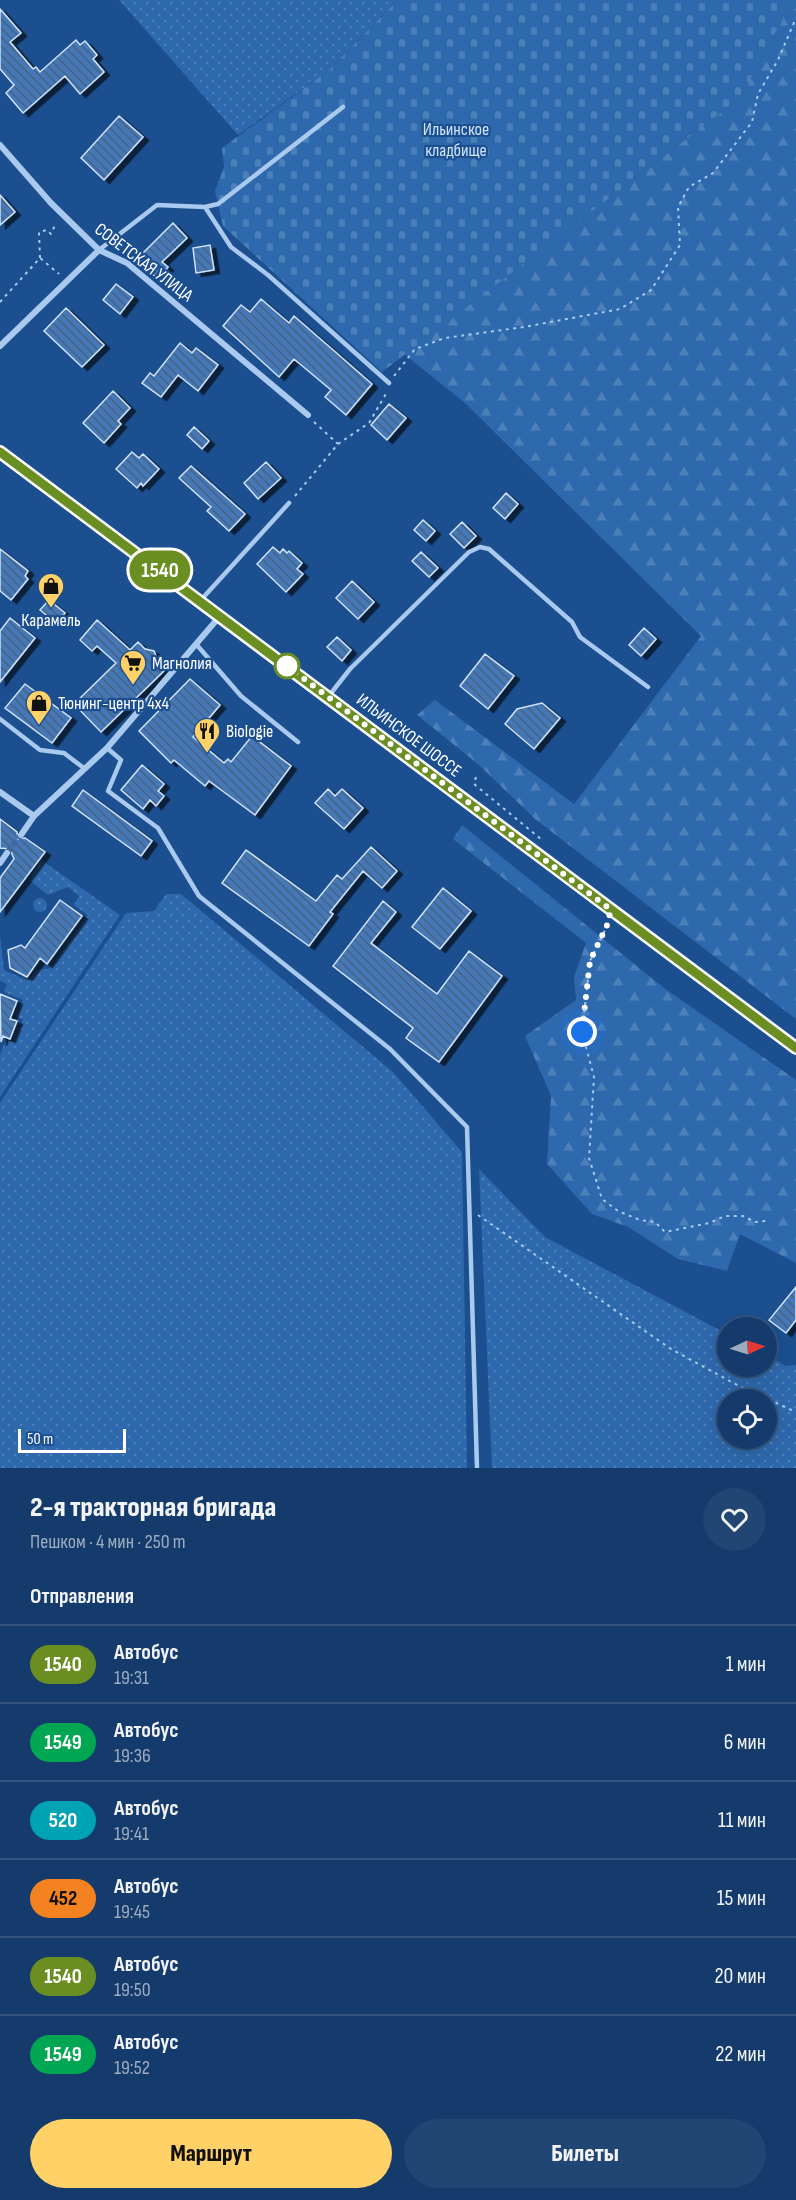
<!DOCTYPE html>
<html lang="ru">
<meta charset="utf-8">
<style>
:root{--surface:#143b6b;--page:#214673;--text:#f1f3f6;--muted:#9dadc1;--line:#33557e;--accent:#ffd166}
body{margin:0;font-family:"Sofia Sans Condensed",sans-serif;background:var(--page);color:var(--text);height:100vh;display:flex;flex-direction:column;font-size:22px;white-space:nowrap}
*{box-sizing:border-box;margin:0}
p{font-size:20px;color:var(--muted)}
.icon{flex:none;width:33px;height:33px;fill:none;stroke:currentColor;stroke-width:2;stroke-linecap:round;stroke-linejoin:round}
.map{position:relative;height:1468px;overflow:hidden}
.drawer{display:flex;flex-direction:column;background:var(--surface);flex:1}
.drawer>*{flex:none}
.badge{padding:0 12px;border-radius:20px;font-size:21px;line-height:39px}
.needle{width:39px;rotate:86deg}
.controls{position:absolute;left:717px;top:1317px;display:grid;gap:12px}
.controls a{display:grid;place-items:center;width:60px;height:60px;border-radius:50%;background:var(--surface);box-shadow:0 6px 24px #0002,0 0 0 2px var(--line);font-size:30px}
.scale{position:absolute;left:18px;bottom:15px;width:108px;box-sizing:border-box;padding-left:6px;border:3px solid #fff;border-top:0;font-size:16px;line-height:21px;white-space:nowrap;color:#fff;-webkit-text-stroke:4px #1b4f8f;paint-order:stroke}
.you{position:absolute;width:30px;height:30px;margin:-15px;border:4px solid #fff;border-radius:50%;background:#1a73e8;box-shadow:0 0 0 9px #1a73e833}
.map>.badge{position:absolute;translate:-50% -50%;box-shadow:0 0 0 3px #fff}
h2{padding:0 30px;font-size:22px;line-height:54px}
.round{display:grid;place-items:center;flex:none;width:63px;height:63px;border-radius:32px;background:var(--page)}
.head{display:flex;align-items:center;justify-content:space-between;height:102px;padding:0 30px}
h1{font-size:28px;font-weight:800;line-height:45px}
.cta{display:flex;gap:12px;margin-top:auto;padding:12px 30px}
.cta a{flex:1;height:69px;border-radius:36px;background:var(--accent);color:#111;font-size:24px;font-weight:800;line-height:69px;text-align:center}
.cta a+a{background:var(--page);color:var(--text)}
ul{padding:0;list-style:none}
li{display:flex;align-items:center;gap:18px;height:78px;padding:0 30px;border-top:2px solid var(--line)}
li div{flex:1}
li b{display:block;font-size:22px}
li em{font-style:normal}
li .badge{min-width:66px;font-weight:700;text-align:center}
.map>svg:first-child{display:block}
.grass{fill:url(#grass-dots);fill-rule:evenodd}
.forest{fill:url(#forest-firs)}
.cemetery{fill:url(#cemetery-stones)}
.building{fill:url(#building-back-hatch);stroke:#cfe3fa;stroke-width:1.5;filter:url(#shadow)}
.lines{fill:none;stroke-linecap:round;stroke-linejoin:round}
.street-tunnel{stroke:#3d69a0;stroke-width:6;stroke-dasharray:6 3;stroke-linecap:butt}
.path{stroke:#a9c9ee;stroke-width:2;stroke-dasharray:3 4.5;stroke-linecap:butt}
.lane{stroke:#a9c9ee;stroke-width:4.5}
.street{stroke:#a9c9ee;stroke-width:6}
.secondary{stroke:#d6e6fa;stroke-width:12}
.line-casing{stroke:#fff;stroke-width:14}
.line{stroke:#6b8e23;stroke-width:9}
.walk{stroke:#fff;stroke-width:6;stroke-dasharray:0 10.8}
.stop-dot{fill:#fff;stroke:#6b8e23;stroke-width:3}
.labels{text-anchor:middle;stroke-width:4.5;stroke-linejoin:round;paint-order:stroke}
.park-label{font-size:18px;fill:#cfe3fa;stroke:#1b4f8f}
.street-label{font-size:18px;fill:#fff;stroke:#1b4f8f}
.poi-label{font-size:18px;fill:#fff;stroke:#1b4f8f;text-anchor:start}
</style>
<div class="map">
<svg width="796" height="1468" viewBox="0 0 796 1468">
<defs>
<pattern id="grass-dots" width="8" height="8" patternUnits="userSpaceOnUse" patternTransform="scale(1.5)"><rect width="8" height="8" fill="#2e69ad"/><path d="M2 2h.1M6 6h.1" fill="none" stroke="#4d80b9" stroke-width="1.8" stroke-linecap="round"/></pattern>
<pattern id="forest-firs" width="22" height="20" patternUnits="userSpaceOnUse" patternTransform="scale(1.5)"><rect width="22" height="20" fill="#2e69ad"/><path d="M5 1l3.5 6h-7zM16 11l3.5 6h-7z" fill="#4d80b9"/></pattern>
<pattern id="cemetery-stones" width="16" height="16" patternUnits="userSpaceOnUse" patternTransform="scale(1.5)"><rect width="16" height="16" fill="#2e69ad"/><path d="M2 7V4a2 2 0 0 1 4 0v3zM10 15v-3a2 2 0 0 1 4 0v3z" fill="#4d80b9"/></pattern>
<pattern id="building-back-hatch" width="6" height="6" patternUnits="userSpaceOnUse" patternTransform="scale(1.5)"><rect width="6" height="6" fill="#4478b7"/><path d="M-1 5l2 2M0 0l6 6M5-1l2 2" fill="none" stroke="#486282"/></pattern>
<filter id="shadow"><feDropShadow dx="5.5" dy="3.5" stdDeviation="0" flood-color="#0009"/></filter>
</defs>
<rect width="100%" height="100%" fill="#1b4f8f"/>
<!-- grass -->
<path class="grass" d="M119,0H398L329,70L238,135Z
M41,860L120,915L0,1097V1055L6,1040L14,1042L23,1019L16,1017L23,1000L4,992L7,984L0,981V936L4,970L28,981L35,971L51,968L88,915L74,905L79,896L68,887L48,895L29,880Z
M166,894H181L393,1072L462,1152L467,1468H0V1103L126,913L154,911Z
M33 905a7 7 0 1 1 14 0a7 7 0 1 1-14 0Z
M479,1169L545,1237L727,1334L728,1366H766L767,1355L786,1366L796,1365V1468H492ZM728,1400H766V1438H728Z"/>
<!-- forest -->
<path class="forest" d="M793,0H796V1019L535,819L479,765L417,715L435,700L574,804L701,636L465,403L404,354L741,97Z
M462,825L664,988L796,1080V1263L740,1234L727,1271L678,1259L628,1227L592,1214L547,1164L551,1096L525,1036L576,1000L574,977L586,943L453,839Z"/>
<!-- cemetery -->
<path class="cemetery" d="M398,0H793L741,97L382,372L223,226L215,191L224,167L222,148L329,70Z"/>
<!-- building -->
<path class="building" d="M0,9L21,33L10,42L33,69L36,67L40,72L76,40L80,45L85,41L97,55L93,59L104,72L80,94L65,76L23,113L6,93L14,85L0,69Z
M119,116L143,137L104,180L81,158Z
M0,195L15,212L0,225Z
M173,223L187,238L162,262L168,267L158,279L136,260Z
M210,245L214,270L196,273L193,248Z
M116,284L133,297L120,314L103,300Z
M261,299L289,323L294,316L372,384L346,415L325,397L331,390L294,359L279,377L223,326L241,305L250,312Z
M66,308L104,345L82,367L44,331Z
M180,343L192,353L196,348L218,365L198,391L178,375L161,397L142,383L150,373L154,376Z
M113,391L130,408L118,421L121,424L104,443L83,423Z
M389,404L406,418L387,440L371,425Z
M194,427L209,441L202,449L187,435Z
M132,452L139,458L143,454L159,469L143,486L141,483L137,488L116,469Z
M266,462L281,478L258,499L244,483Z
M191,466L245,514L229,531L207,511L211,507L179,478Z
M506,493L518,504L505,519L493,508Z
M423,520L435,531L426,541L414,530Z
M462,522L476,536L464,548L450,534Z
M273,547L280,553L283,549L287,553L289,551L302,563L297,569L303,574L286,592L257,564Z
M0,549L28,571L25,576L28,579L11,600L0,591Z
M421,552L438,568L429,577L412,561Z
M352,581L374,602L358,619L336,598Z
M49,600L65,613L56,623L40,610Z
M10,618L35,638L0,682V631Z
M97,620L130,650L138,642L145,649L154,651L158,662L165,670L101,732L74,704L116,663L97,646L92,651L80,640Z
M644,628L656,639L641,656L629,645Z
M337,637L351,650L342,661L327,647Z
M485,654L514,676L488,709L460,686Z
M190,679L220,705L193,737L224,763L228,759L231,762L252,736L291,766L255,815L209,781L205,786L174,760L171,763L139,731Z
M25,684L71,718L52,743L5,708Z
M542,703L560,718L534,749L505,724L517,709Z
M142,765L164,784L158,791L164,796L156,806L150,800L143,809L121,790Z
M328,789L335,796L342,789L363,808L344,829L315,803Z
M83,790L152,841L141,856L72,806Z
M0,819L17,832L18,839L25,838L45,852L0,912V878L14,859L10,849L0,848Z
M371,847L397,871L382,888L363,871L330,912L333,914L309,946L222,883L246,850L316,901L337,875L342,879Z
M443,888L471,911L440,949L412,927Z
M60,900L82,916L47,964L40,958L27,977L10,968L8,950L21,945L25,948Z
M383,901L396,912L371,943L437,994L469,951L502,976L439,1062L406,1038L413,1028L333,966Z
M0,994L17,1001L10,1019L17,1021L10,1039L3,1036L1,1042Z
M796,1287V1320L786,1333L769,1320Z"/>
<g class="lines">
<!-- street-tunnel -->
<path class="street-tunnel" d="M7,853L21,835"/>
<!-- path -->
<path class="path" d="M40,258L39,232L47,230L51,234L56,223
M0,302L40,258L59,274
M394,376L415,349L445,338L524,327L620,309L651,290L680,245L678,207L689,187L713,173L752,122L758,94L778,60L796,18
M314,422L338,444
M295,496L338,444L369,423L387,392
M476,777L474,784L542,840
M608,924L590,961L582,1032L594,1077L589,1158L602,1199L618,1211L640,1220L655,1222L665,1232L709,1223L725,1216H743L755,1222L766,1221
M478,1215L671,1349L739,1386L796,1412"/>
<!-- lane -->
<path class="lane" d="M205,207L218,204L343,107
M99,250L157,205L205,207L231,247L268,275L389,383
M200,601L289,503
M196,644L241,696L298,742
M328,697L350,669L469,552L480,547L489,549L572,622L580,637L648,687
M0,719L40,750L64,753L85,769
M107,748L121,760L108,791L158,828L199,896L390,1049L467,1127L477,1468"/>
<!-- street -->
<path class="street" d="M0,145L51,203L99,250L127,263L308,415
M0,346L99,250
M0,792L34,816
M21,835L34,816L107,748L220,616
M0,863L7,853"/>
<!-- secondary -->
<path class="secondary" d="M0,452L796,1048"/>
</g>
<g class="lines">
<!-- line casing -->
<g class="line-casing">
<path id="line" d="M0,452L796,1048"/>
</g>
<!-- line -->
<use href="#line" class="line"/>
<!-- walk -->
<path class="walk" d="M287,666L610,909L609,921L590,961L582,1032"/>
</g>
<!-- icons -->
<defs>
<g id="shop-pin" transform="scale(1.35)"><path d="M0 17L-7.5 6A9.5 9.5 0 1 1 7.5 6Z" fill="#ffd166" stroke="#1b4f8f"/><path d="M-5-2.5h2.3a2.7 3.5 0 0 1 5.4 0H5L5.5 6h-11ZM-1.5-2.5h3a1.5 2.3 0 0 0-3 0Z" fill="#111"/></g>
<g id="supermarket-pin" transform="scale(1.35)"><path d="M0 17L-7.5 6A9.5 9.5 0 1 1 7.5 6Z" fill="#ffd166" stroke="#1b4f8f"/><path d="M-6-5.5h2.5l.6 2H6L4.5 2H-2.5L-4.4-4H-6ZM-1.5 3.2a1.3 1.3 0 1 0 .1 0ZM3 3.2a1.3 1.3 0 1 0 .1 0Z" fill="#111"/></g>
<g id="restaurant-pin" transform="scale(1.35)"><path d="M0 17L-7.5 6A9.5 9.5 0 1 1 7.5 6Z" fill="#ffd166" stroke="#1b4f8f"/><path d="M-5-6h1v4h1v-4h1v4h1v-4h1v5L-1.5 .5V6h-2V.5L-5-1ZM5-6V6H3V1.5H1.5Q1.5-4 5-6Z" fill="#111"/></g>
</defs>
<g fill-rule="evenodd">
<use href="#shop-pin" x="51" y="586"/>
<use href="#supermarket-pin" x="133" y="663"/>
<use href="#shop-pin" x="39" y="703"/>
<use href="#restaurant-pin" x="207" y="731"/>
</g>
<!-- markers -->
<circle class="stop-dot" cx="287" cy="666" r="12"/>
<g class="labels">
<!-- park labels -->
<g class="park-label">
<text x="456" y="135">Ильинское<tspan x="456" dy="21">кладбище</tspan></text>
</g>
<!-- street labels -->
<g class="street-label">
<text transform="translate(144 262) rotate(37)" y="6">СОВЕТСКАЯ УЛИЦА</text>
<text transform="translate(409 735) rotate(37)" y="6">ИЛЬИНСКОЕ ШОССЕ</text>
</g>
<!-- poi labels -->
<g class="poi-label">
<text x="51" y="626" text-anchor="middle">Карамель</text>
<text x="152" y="669">Магнолия</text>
<text x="58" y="709">Тюнинг-центр 4х4</text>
<text x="226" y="737">Biologie</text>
</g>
</g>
</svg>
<div class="controls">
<a><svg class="needle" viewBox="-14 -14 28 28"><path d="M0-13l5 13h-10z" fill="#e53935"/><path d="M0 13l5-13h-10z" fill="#9dadc1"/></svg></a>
<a><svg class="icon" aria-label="locate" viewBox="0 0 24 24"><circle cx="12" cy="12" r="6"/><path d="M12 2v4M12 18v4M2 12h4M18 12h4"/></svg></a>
</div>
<div class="scale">50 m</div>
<div class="you" style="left:582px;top:1032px"></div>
<b class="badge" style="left:160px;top:570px;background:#6b8e23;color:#fff">1540</b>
</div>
<section class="drawer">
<div class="head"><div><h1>2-я тракторная бригада</h1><p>Пешком · 4 мин · 250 m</p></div><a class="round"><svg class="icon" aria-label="heart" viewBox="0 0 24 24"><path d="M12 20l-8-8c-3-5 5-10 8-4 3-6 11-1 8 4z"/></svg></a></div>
<h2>Отправления</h2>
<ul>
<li><span class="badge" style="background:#6b8e23;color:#fff">1540</span><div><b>Автобус</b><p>19:31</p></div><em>1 мин</em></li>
<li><span class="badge" style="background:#00a651;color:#fff">1549</span><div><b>Автобус</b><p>19:36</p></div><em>6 мин</em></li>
<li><span class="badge" style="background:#00a3b4;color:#fff">520</span><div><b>Автобус</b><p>19:41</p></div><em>11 мин</em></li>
<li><span class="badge" style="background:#f58220;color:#111">452</span><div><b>Автобус</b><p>19:45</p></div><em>15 мин</em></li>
<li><span class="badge" style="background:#6b8e23;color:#fff">1540</span><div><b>Автобус</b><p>19:50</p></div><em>20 мин</em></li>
<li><span class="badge" style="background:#00a651;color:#fff">1549</span><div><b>Автобус</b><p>19:52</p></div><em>22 мин</em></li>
</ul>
<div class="cta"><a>Маршрут</a><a>Билеты</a></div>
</section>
